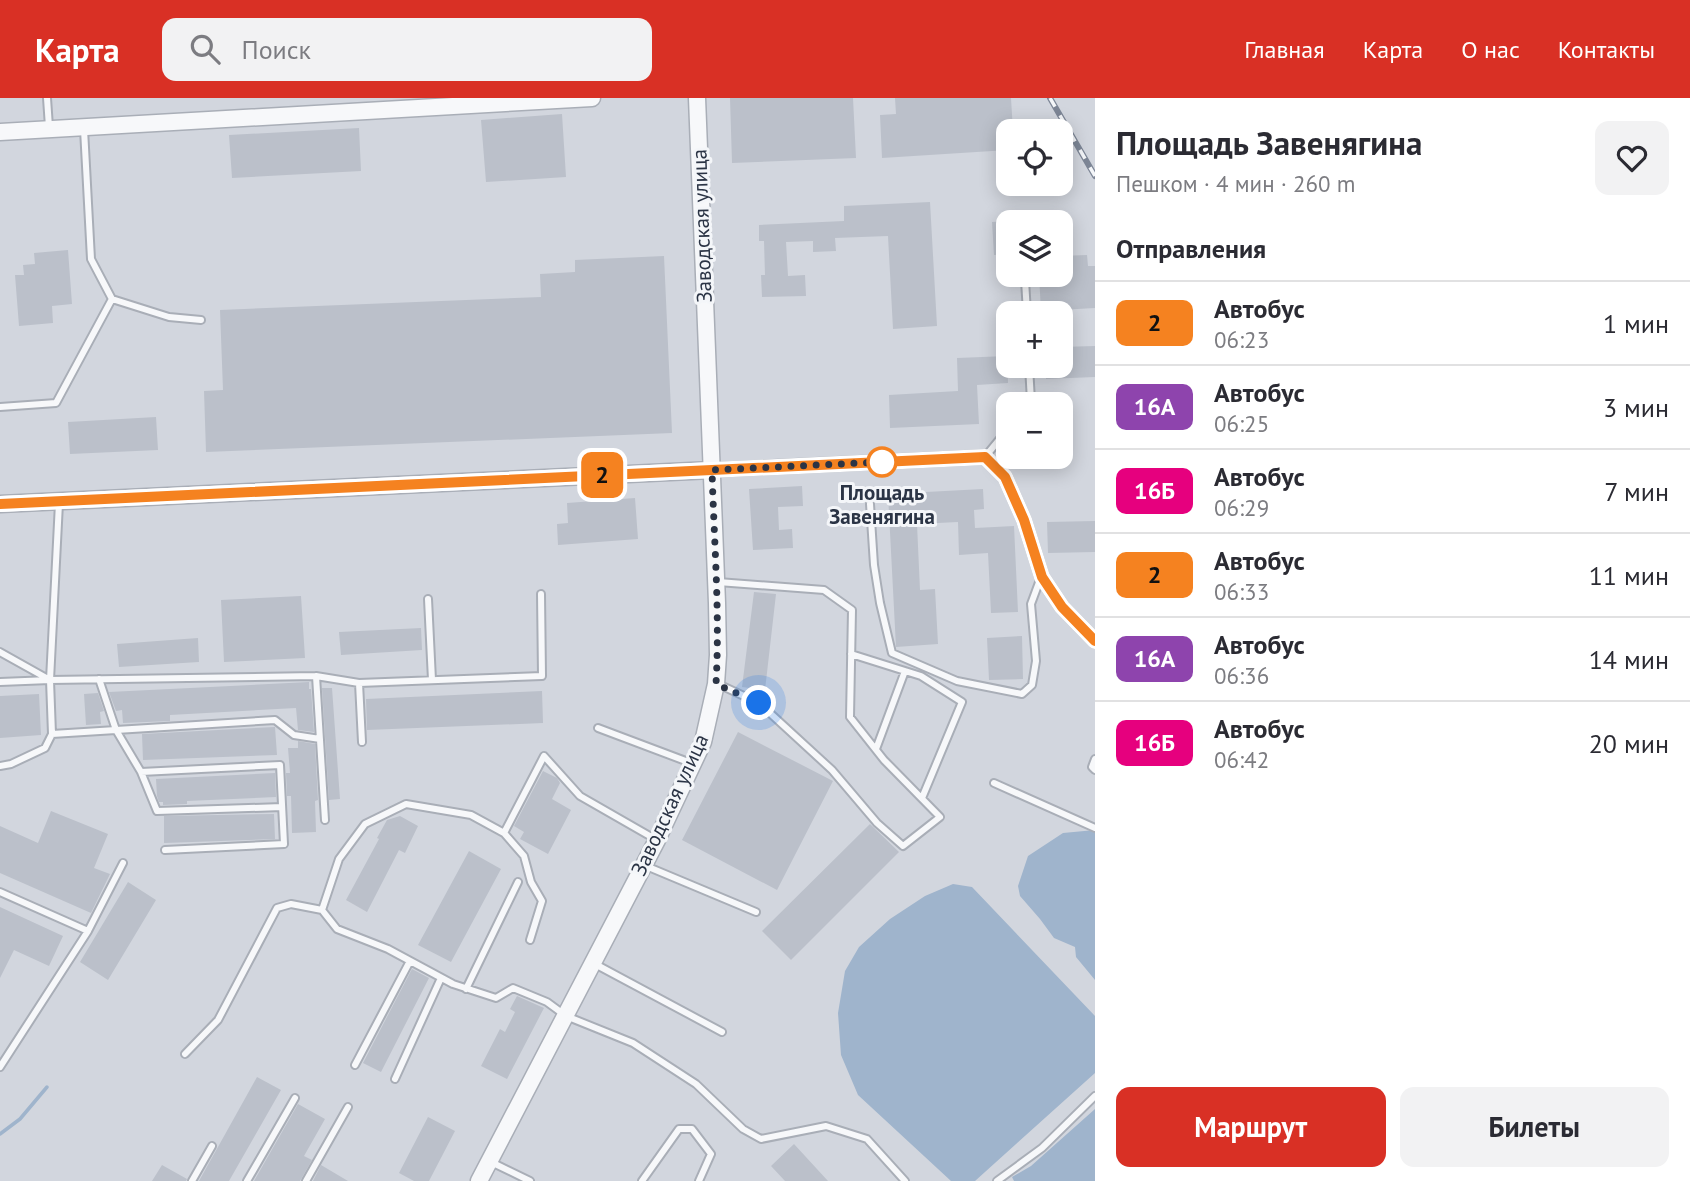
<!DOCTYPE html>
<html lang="ru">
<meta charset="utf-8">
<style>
:root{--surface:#fff;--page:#f2f2f3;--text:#2b2b33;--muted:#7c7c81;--line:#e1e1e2;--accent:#d93025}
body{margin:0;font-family:"PT Sans",sans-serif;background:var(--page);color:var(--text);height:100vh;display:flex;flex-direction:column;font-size:26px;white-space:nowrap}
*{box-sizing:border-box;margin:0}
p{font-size:23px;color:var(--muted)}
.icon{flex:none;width:38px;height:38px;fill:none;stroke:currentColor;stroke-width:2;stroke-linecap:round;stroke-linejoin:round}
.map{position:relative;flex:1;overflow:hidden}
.side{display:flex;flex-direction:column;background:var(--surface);width:595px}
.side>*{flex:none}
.badge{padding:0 14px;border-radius:10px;font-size:24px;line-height:46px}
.tools{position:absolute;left:996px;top:21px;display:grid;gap:14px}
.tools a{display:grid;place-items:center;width:77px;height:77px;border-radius:14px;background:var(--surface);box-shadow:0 4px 18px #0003;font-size:35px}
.you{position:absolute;width:35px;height:35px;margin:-18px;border:5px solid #fff;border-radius:50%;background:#1a73e8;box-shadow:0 0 0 10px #1a73e833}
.map>.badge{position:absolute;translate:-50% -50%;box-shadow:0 0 0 4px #fff}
h2{padding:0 21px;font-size:26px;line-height:63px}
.round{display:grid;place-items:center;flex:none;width:74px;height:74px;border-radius:14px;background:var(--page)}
.head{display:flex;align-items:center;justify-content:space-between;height:119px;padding:0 21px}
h1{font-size:33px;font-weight:600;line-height:52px}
.primary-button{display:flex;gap:14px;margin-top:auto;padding:14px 21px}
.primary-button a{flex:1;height:80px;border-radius:14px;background:var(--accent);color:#fff;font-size:28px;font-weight:600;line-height:80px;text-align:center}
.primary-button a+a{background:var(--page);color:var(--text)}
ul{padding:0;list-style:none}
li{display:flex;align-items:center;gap:21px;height:84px;padding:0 21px;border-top:2px solid var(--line)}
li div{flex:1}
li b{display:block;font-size:26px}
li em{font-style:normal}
li .badge{min-width:77px;font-weight:700;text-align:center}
header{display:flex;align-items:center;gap:42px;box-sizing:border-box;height:98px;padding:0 35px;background:var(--accent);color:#fff}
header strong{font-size:33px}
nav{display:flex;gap:38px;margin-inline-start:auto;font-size:24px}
.search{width:490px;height:63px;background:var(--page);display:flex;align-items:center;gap:18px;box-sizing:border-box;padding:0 24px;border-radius:14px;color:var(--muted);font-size:26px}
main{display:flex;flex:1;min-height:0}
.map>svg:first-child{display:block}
.built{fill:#d2d6de;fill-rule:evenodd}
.water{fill:#9fb4cc}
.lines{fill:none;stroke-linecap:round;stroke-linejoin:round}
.stream{stroke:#9fb4cc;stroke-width:3.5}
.building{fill:#bbc0ca}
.service-casing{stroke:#a9aeb7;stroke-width:10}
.minor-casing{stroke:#a9aeb7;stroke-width:16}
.tertiary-casing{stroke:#a9aeb7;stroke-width:19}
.service{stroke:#f7f8fa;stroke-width:6}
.minor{stroke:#f7f8fa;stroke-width:12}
.tertiary{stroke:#f7f8fa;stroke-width:16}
.rail-casing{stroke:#7d8696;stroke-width:6}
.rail{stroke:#f4f6f9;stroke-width:3.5;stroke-dasharray:10;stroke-linecap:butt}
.line-casing{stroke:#fff;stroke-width:16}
.line{stroke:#f58220;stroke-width:10}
.walk{stroke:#2b3445;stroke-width:7;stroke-dasharray:0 12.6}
.stop-dot{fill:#fff;stroke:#f58220;stroke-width:3.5}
.labels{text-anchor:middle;stroke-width:6;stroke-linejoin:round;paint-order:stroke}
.street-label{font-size:21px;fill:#2b3445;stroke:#f4f6f9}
.stop-label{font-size:21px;font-weight:bold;fill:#2b3445;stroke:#f4f6f9}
</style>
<header>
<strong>Карта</strong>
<div class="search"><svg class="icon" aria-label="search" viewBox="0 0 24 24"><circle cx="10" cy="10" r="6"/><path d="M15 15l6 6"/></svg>Поиск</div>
<nav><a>Главная</a><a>Карта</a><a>О нас</a><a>Контакты</a></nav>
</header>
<main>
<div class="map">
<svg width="1095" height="1083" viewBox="0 0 1095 1083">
<rect width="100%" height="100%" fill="#e4e7ec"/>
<!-- built -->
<path class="built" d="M0,0H1095V1083H0ZM1008,33H1060V86H1008ZM1008,124H1060V177H1008ZM1008,215H1060V268H1008ZM1008,306H1060V359H1008Z"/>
<!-- water -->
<path class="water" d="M1095,732V882L1076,859L1075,849L1054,840L1040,821L1020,798L1018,788L1028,758L1063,735Z
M953,786L972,789L1095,918V975L975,1083H951L858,997L841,957L838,915L845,873L859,849L890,821L925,798Z
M1095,1011V1083H1014L1012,1079L1031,1068Z"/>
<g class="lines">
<!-- stream -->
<path class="stream" d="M0,1036L20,1021L47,989"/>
</g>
<!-- building -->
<path class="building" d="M730,0H853L856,60L732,65Z
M895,0H1011L1013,33H1008V52L882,60L880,17L896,16Z
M562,16L566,79L486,84L481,22Z
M359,30L361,73L232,80L229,37Z
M930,104L937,228L893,231L888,138L835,140L836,153L813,154V143L786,144L788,178L805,177L806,198L762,199L761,177H765L764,143H759V127L844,123V108Z
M1008,123V156L994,157L992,124Z
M68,152L72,206L52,208L53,225L19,228L15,177H24L23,167L35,166L34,155Z
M1087,157L1088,168H1095V210L1041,213L1039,177H1060V158Z
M664,158L672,335L206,354L204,293L223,292L220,212L541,199L540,176L575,174V162Z
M1095,248V279L1046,281V268H1060V249Z
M1007,258L1008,285L977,287L979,326L890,330L889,297L958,293L957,260Z
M156,319L158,352L70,356L68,324Z
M802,388L803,408L778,409L779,432L792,431L793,450L753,452L749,391Z
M983,391L984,411L974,412L975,430L1014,428L1018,514L991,515L988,455L959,457L958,424L917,426L920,492L935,491L938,546L896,549L888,396Z
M635,400L638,441L558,447L557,426L568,425L567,405Z
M1095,423V454L1048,455L1047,424Z
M754,494L776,496L765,592L742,589Z
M301,498L305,560L224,564L221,502Z
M421,530L422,552L341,557L339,534Z
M1022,538L1023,581L989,582L987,540Z
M198,540L199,564L119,569L117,546Z
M309,584V591H311L314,634L298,632L296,610L170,617V623L123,625L122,612L116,613L109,594Z
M322,590H332L340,701L329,702Z
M542,593L543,625L367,632L366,601Z
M98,595L104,613L100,614L101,626L86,627L84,596Z
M39,596L41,637L0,640V598Z
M275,629L277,657L143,662L142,636Z
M738,634L833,683L777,792L682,742Z
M298,643L315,646L318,702L315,703L316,734L292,735L291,698H287L286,675H290L288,650H298Z
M543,673L557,680L560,685L552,701L571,712L548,756L520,741L524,734L514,728Z
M275,675L276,699L187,703V706L163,707V704H159L157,698L156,681Z
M51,713L108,736L94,770L110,776L91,815L0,775V728L38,745Z
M274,716L275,741L164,745V718Z
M400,718L418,728L405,755L399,752L367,814L346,802L379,741L377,740L387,722Z
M870,726L899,754L791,862L762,833Z
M469,753L501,771L451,864L418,847Z
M128,784L156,802L108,882L80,864Z
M0,809L63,838L49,868L14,852L0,880Z
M412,871L429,880L381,974L363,965Z
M517,898L544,910L507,981L481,968L500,931L505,934L515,914L510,911Z
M257,979L281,992L229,1083H199Z
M298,1006L325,1021L304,1058L312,1062L300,1083H254Z
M428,1019L455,1033L429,1083H414L399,1075Z
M794,1046L828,1083H785L771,1068Z
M162,1067L187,1081L186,1083H152Z
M321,1067L348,1083H313Z"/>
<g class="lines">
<!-- service casing -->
<g class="service-casing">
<path id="service" d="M47,0L49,29
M84,31L91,161L112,201L169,219L201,222
M1025,182L1027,215
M1028,306L1031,303L1029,268
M0,309L56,305L112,201
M985,359L1008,331
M870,406L874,467L880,505L892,555L957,583L1022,596L1032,587L1036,563L1031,506L1041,479
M428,501L432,582
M0,554L50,582L0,584
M851,556L921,578L962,604L922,700
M316,578L325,722
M99,581L116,632L275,622L294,637L320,641
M50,582L316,578L359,585L362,644
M359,585L542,578L541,496
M718,586L759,605L832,672L877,725L903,748L940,719L884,662L850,619L852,512L824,492L718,484
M598,630L691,665
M52,636L116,632L141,674L280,667L284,746L165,752
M876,651L905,573
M1095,661L1092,669L1095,672
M0,668L11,666L45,650L52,636L50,582L59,405
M141,674L157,713L282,709
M994,685L1095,730
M646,768L756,814
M0,794L88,833L123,765
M322,812L339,761L365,726L406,706L471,717L504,735
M530,842L542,803L531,784L524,758L504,735L544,658L580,698L655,741
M595,866L722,934
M466,891L518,784
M185,956L218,922L277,810L291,806L322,812L337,831L388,851L453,886L496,900L513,890L547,904L566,918L633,945L696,986L743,1031L761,1041L826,1028L867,1041L905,1083
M355,967L410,863
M0,969L88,833
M395,981L441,880
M491,1064L530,1083
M192,1083L212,1048
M247,1083L295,1000
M306,1083L348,1009
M642,1083L679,1031H692L711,1056L699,1083
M997,1083L1042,1050L1095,998"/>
</g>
<!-- minor casing -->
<g class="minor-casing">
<path id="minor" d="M712,372L985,359L1005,379L1024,422L1042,479L1062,509L1095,543"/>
</g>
<!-- tertiary casing -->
<g class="tertiary-casing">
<path id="tertiary" d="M0,34L592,0
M0,406L712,372
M479,1083L657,742L703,644L716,586L718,557L717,505L697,0"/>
</g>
<!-- service -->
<use href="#service" class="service"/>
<!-- minor -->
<use href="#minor" class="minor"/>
<!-- tertiary -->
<use href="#tertiary" class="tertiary"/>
<!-- rail casing -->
<g class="rail-casing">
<path id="rail" d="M1050,0L1095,78"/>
</g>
<!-- rail -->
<use href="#rail" class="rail"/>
</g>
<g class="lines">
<!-- line casing -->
<g class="line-casing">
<path id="line" d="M0,406L985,359L1005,379L1024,422L1042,479L1062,509L1095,543"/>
</g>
<!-- line -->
<use href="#line" class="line"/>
<!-- walk -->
<path class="walk" d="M759,605L716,586C720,515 714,443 712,372L882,364"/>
</g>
<!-- markers -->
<circle class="stop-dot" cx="882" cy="364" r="14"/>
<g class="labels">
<!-- street labels -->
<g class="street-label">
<text transform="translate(702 128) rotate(-92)" y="7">Заводская улица</text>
<text transform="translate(670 707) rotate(-65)" y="7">Заводская улица</text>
</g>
<!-- stop labels -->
<g class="stop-label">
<text x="882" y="402">Площадь<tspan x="882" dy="24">Завенягина</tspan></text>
</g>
</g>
</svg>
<div class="tools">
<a><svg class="icon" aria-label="locate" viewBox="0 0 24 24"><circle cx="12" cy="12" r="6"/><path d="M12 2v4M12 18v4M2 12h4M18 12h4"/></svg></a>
<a><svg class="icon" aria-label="layers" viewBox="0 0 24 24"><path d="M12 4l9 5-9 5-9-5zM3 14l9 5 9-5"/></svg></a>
<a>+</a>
<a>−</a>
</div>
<div class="you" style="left:759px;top:605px"></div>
<b class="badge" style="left:602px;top:377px;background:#f58220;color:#111">2</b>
</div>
<section class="side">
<div class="head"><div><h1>Площадь Завенягина</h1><p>Пешком · 4 мин · 260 m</p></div><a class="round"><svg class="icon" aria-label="heart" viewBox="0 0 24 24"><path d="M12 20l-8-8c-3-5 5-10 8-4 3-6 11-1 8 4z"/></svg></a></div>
<h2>Отправления</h2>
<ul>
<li><span class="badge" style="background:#f58220;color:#111">2</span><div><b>Автобус</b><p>06:23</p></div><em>1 мин</em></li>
<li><span class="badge" style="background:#8e44ad;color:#fff">16А</span><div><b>Автобус</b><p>06:25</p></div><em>3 мин</em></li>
<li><span class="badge" style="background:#e6007e;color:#fff">16Б</span><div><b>Автобус</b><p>06:29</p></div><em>7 мин</em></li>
<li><span class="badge" style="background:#f58220;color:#111">2</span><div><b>Автобус</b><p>06:33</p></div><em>11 мин</em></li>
<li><span class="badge" style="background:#8e44ad;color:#fff">16А</span><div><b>Автобус</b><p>06:36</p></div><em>14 мин</em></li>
<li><span class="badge" style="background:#e6007e;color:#fff">16Б</span><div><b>Автобус</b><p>06:42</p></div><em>20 мин</em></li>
</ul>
<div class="primary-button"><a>Маршрут</a><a>Билеты</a></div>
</section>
</main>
